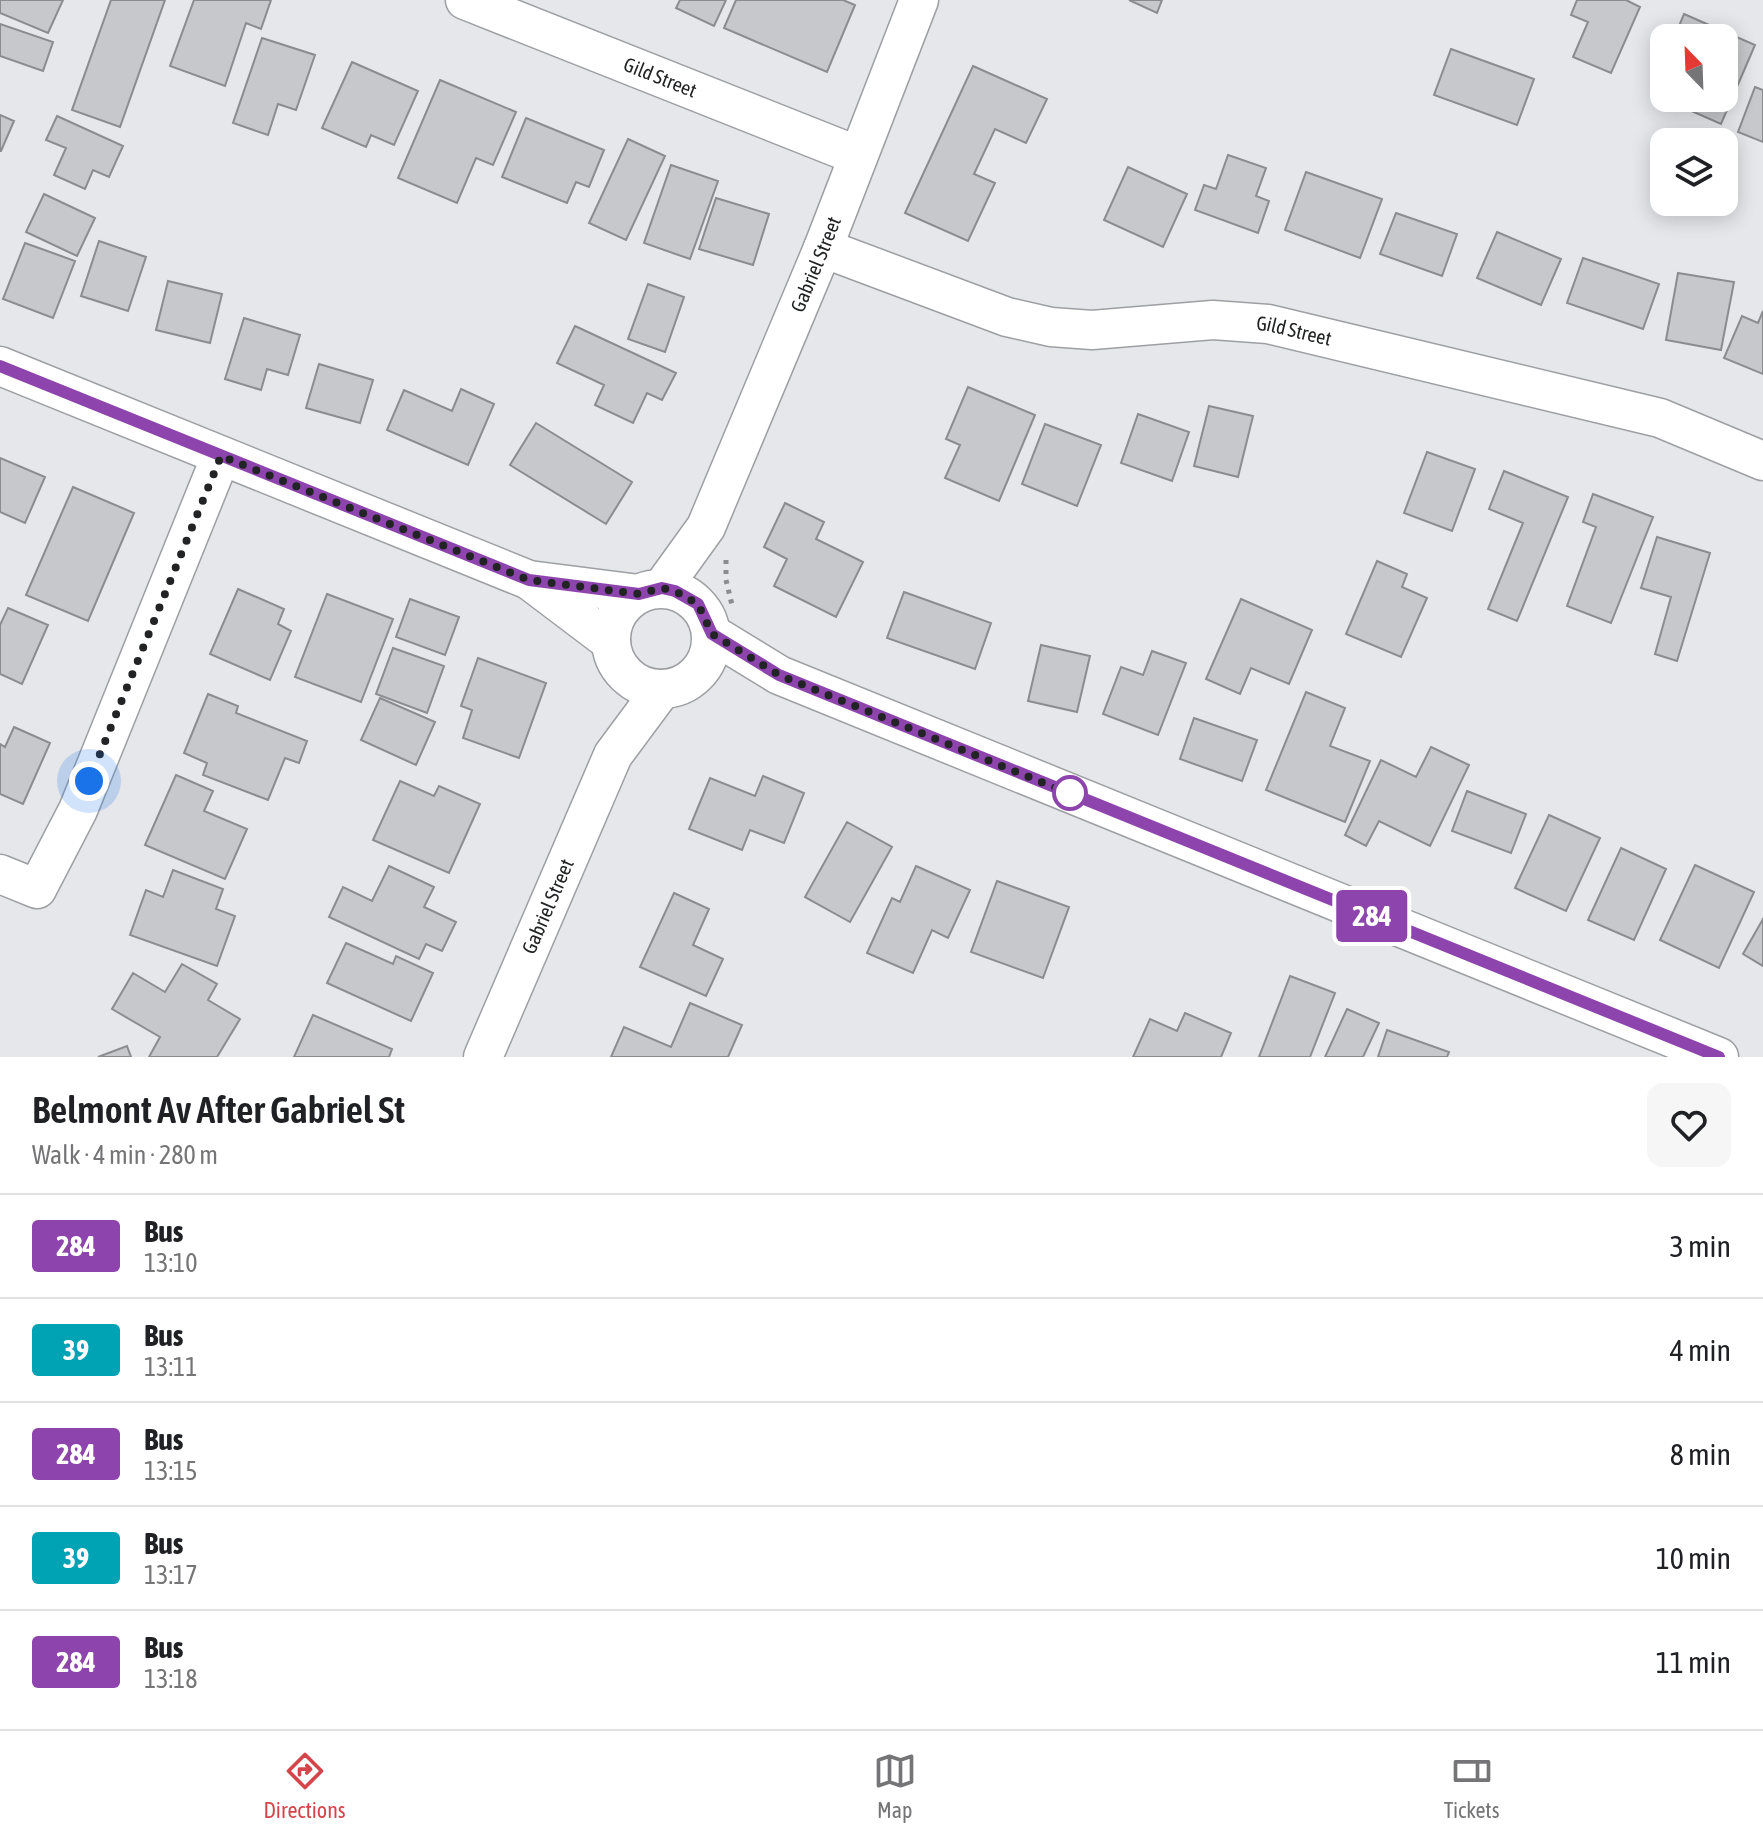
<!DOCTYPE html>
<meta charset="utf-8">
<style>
:root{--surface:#fff;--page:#f6f6f6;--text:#202124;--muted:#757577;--line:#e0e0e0;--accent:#d44549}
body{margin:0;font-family:"Asap Condensed",sans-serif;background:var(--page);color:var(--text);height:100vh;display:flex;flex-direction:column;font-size:30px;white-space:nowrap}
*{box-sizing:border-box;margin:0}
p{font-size:26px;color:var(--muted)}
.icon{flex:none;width:44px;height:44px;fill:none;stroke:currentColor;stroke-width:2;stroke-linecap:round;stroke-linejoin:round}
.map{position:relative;height:1057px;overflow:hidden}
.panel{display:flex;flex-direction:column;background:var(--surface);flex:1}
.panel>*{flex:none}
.badge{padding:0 16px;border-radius:6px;font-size:28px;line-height:52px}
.needle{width:52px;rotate:337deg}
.fabs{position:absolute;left:1650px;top:24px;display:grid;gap:16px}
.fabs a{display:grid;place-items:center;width:88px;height:88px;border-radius:16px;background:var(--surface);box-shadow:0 4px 20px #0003;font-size:40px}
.you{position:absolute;width:40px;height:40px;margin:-20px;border:6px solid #fff;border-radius:50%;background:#1a73e8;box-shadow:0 0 0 12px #1a73e833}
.map>.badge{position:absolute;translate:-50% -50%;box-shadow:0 0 0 4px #fff}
.round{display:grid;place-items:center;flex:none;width:84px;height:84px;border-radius:16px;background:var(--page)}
.summary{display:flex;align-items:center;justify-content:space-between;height:136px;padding:0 32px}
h1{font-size:38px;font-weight:600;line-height:60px}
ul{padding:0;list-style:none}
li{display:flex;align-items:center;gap:24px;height:104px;padding:0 32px;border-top:2px solid var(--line)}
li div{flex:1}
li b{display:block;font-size:30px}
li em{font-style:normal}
li .badge{min-width:88px;font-weight:700;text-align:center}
.dock{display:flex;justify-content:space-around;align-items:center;height:112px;border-top:2px solid var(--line);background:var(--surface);font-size:22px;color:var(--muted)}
.dock a{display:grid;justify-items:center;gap:4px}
.dock .current{color:var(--accent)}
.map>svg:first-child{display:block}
.building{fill:#c6c8cc;stroke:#8a8c90;stroke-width:2}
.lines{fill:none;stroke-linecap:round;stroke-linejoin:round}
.minor-casing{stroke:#9d9fa3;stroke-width:41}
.path{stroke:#8a8c8e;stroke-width:5;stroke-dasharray:4 6;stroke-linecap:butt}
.minor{stroke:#fff;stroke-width:38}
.line-casing{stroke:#fff;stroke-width:18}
.line{stroke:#8e44ad;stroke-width:12}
.walk{stroke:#222324;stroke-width:8;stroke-dasharray:0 14.4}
.stop-dot{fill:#fff;stroke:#8e44ad;stroke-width:4}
.labels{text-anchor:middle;stroke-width:6;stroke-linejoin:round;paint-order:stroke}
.street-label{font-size:20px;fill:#222324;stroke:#f2f5f9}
</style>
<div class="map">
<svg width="1763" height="1057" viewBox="0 0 1763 1057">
<rect width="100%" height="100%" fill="#e5e7eb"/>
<!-- building -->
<path class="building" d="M0,0H63L48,33L0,13Z
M111,0H165L120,127L72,110Z
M194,0H271L261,29L246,23L225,86L170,66Z
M680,0H726L714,26L676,8Z
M736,0H843L855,5L827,72L724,28Z
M1129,0H1162L1157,13Z
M1577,0H1626L1640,7L1611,73L1573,57L1588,22L1571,15Z
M1684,14L1755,45L1721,124L1671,102L1673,98H1724V38H1674Z
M0,24L53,42L43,71L0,56Z
M262,38L315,55L296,110L278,104L268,135L233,123Z
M1451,49L1534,79L1517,125L1434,95Z
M352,62L418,91L394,145L371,135L366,147L322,128Z
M973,66L1047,99L1026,143L995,129L974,174L995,183L968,241L905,213Z
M440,80L516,112L493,165L476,158L457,203L398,178Z
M1755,87L1763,90V142L1738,132Z
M0,115L14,121L1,151H0Z
M57,116L123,146L109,177L93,170L85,189L54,175L66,148L46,140Z
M526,118L604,150L589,187L576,182L567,203L502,177Z
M628,139L665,156L626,240L589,223Z
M1228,155L1266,168L1256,196L1269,201L1258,233L1195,210L1204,185L1216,189Z
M671,165L718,181L690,259L644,243Z
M1128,167L1187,194L1163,247L1104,220Z
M1306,172L1382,199L1360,258L1285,230Z
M44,194L95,218L77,256L26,232Z
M716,198L769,214L753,265L699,249Z
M1396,213L1457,234L1442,276L1380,254Z
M1497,232L1561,259L1541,305L1477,278Z
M99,241L146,257L128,311L81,296Z
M25,243L75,261L53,318L3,299Z
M1583,258L1659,284L1643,329L1567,303Z
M1678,273L1734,282L1721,350L1666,340Z
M168,281L222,294L210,343L156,330Z
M648,284L684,297L665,352L628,339Z
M1763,311V374L1724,358L1742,316L1758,323Z
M244,318L300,335L288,375L267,369L261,390L225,379Z
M575,326L676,373L662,400L647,393L633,423L595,405L604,385L557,363Z
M319,364L373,380L360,423L306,408Z
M968,387L1035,415L999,501L945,478L960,445L946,439Z
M461,389L494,404L468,465L387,430L404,390L452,411Z
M1209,406L1253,416L1238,477L1194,466Z
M1138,414L1189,432L1172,481L1121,463Z
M536,423L632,482L606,524L510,465Z
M1045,424L1101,445L1077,506L1022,484Z
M1427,452L1475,469L1452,531L1404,513Z
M0,458L45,477L25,523L0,512Z
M1504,471L1568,497L1517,621L1488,609L1523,523L1489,509Z
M73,487L134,513L88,621L26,595Z
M1593,494L1653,517L1611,623L1567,606L1596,527L1583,522Z
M785,503L824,522L816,539L863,562L836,617L774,586L787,559L764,547Z
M1657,537L1710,553L1677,661L1655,654L1671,597L1641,588Z
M1377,561L1407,574L1402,587L1427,598L1401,657L1346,634Z
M238,589L284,609L278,624L291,631L270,680L210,654Z
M904,592L991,623L975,669L887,638Z
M327,594L393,619L361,702L295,677Z
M410,599L459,617L445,655L396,637Z
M1241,599L1312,630L1289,684L1251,668L1240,694L1206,679Z
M8,608L48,625L22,684L0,674V625Z
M1041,645L1090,656L1077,712L1028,701Z
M393,648L444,666L427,713L376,694Z
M1152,651L1186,663L1158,735L1103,714L1121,667L1143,675Z
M478,658L546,683L519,758L463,738L472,710L461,706Z
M1306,692L1345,708L1330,746L1370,761L1345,822L1266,790Z
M208,694L238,706L236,713L307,741L299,763L285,758L268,800L203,775L207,763L184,753Z
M380,698L435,722L416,765L361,740Z
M1194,718L1257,740L1242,781L1180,759Z
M14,727L50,743L23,804L0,794V744L5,747Z
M1431,747L1469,765L1430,846L1379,821L1366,846L1345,835L1381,760L1416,777Z
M176,775L213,791L204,811L247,829L225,879L145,845Z
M763,776L804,793L784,843L750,830L742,850L689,829L710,778L755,796Z
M400,781L434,796L439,786L480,804L449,873L373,840Z
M1467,791L1526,814L1511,853L1452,831Z
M1549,815L1600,838L1566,911L1515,888Z
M847,822L892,847L850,922L805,897Z
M1621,848L1666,869L1634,940L1588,920Z
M1695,865L1754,892L1719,968L1660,940Z
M389,866L434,887L424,907L456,922L442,951L426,944L419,959L329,917L343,887L372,901Z
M916,866L970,890L948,938L932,930L913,973L867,953L892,898L900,902Z
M173,870L223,889L216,909L235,916L217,966L130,935L146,890L163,897Z
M997,881L1069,907L1043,978L971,952Z
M674,893L709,909L693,945L723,959L706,996L640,967Z
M1763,919V966L1743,954Z
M346,943L393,964L396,956L433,973L411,1021L327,983Z
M182,964L217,984L208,1000L240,1019L217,1057H149L160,1037L112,1009L133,973L165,992Z
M1290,976L1335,993L1310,1057H1259Z
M690,1003L742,1025L728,1057H611L624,1027L671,1047Z
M1347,1009L1379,1023L1363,1057H1325Z
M1185,1013L1231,1033L1221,1057H1133L1150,1019L1177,1031Z
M313,1015L392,1049L389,1057H294Z
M1387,1030L1449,1052L1447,1057H1378Z
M127,1046L131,1057H98Z"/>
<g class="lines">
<!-- minor casing -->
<g class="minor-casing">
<g id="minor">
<path id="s1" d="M465,0L856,155"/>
<path id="s2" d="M823,248L1007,317L1051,327L1092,330L1213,320L1268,324L1660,418L1763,461"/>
<path d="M0,366L529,580L639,594"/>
<path d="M529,580L611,642"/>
<path id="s3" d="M662,588L706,527L823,248L919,0"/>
<circle cx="661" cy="639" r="50"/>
<path d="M712,634L779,675L1719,1057"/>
<path d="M0,874L37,889L78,810L221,456"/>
<path id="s4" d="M483,1057L613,755L662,689"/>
</g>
</g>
<!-- path -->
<path class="path" d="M726,560V580L732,605"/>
<!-- minor -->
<use href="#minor" class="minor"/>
</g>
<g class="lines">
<!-- line casing -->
<g class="line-casing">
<path id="line" d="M0,366L529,580L639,594L662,588L675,591L698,604L712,634L779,675L1719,1057"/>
</g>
<!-- line -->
<use href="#line" class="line"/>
<!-- walk -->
<path class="walk" d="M89,781L221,456L529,580L639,594L662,588L675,591L698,604L712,634L779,675L1073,795L1070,793"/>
</g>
<!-- markers -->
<circle class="stop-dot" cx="1070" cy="793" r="16"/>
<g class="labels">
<!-- street labels -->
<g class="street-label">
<text dy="7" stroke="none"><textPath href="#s1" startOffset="210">Gild Street</textPath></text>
<text dy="7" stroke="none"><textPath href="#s3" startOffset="360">Gabriel Street</textPath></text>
<text dy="7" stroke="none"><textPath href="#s2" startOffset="486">Gild Street</textPath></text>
<text dy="7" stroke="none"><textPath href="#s4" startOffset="164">Gabriel Street</textPath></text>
</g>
</g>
</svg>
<div class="fabs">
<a><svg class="needle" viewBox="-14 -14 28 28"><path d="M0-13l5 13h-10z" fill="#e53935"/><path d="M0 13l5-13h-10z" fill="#757577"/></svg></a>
<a><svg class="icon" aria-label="layers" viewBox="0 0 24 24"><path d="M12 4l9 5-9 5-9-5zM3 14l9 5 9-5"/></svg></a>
</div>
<div class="you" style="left:89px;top:781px"></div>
<b class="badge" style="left:1372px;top:916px;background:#8e44ad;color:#fff">284</b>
</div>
<section class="panel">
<div class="summary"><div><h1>Belmont Av After Gabriel St</h1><p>Walk · 4 min · 280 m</p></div><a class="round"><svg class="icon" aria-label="heart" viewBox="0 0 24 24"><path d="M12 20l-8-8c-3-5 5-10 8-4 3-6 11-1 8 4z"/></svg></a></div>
<ul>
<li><span class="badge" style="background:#8e44ad;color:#fff">284</span><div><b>Bus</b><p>13:10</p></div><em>3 min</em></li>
<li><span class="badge" style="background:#00a3b4;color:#fff">39</span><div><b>Bus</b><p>13:11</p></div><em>4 min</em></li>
<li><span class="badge" style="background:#8e44ad;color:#fff">284</span><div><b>Bus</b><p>13:15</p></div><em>8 min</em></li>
<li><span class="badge" style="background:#00a3b4;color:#fff">39</span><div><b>Bus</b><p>13:17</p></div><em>10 min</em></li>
<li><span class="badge" style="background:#8e44ad;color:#fff">284</span><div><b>Bus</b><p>13:18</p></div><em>11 min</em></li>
</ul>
</section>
<nav class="dock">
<a class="current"><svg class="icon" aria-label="directions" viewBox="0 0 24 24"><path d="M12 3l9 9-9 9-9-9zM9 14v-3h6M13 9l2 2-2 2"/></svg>Directions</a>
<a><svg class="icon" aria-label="map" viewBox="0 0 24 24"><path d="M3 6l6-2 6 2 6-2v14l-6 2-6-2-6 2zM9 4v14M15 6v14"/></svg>Map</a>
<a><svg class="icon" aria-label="tickets" viewBox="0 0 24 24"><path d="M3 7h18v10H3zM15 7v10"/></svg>Tickets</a>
</nav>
